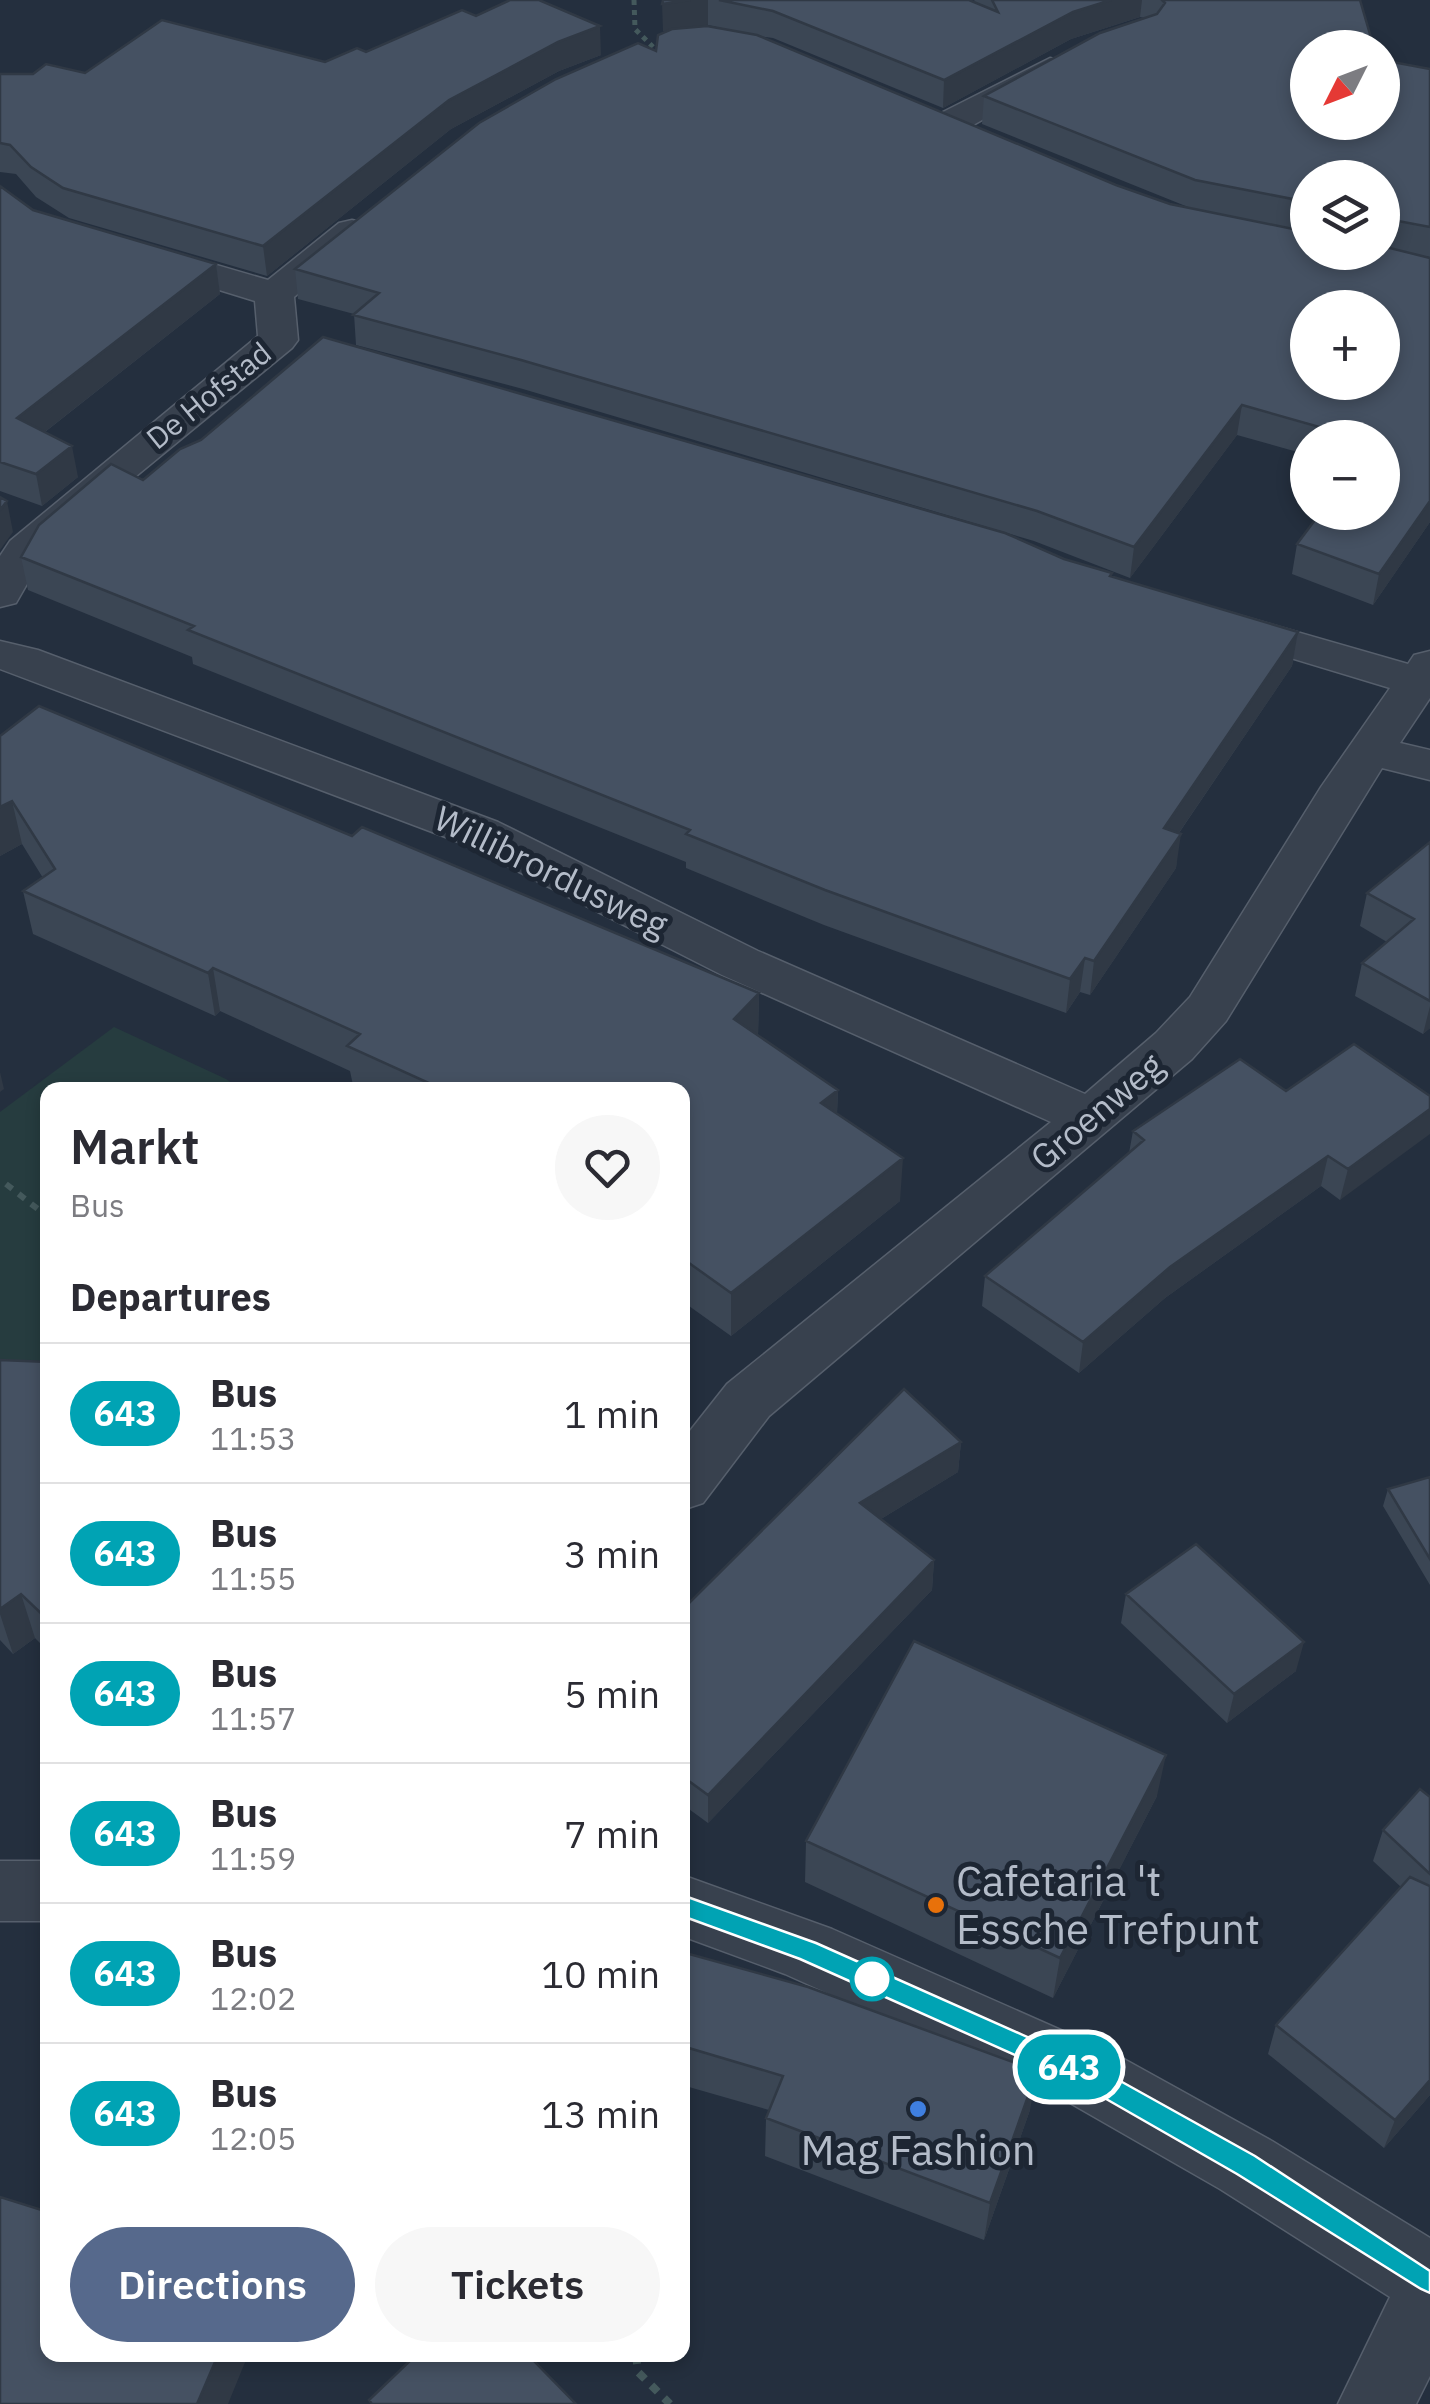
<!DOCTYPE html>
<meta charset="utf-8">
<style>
:root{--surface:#fff;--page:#f7f7f7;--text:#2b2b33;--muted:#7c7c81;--line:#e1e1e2;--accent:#56698c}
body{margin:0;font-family:"IBM Plex Sans",sans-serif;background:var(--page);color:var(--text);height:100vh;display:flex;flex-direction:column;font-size:38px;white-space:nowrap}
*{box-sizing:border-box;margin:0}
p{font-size:32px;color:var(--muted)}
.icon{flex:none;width:55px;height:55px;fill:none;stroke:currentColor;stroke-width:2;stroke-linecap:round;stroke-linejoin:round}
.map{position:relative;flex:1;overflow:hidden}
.details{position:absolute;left:40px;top:1082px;width:650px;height:1280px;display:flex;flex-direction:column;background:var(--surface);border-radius:20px;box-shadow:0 5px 15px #0003}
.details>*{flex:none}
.badge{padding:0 20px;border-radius:32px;font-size:35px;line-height:65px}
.needle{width:65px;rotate:228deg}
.buttons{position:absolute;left:1290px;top:30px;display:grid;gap:20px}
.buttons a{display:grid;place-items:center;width:110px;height:110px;border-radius:50%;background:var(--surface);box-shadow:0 5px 15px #0003;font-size:50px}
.map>.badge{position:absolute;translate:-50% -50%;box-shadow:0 0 0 5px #fff}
h2{padding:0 30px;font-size:38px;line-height:90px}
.round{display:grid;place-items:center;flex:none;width:105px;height:105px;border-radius:52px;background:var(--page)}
.headline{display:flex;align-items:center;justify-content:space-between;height:170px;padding:0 30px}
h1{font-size:48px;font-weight:600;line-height:75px}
.button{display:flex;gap:20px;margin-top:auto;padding:20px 30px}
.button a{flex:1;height:115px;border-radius:60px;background:var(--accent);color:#fff;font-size:40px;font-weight:600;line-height:115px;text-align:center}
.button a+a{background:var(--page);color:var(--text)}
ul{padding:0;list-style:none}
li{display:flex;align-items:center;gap:30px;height:140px;padding:0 30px;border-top:2px solid var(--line)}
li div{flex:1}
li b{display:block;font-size:38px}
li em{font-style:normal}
li .badge{min-width:110px;font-weight:700;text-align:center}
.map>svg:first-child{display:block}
.green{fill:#263c3f}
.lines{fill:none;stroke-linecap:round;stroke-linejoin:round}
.minor-casing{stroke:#565f6c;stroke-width:3}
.path-far2{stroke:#44595c;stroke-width:5;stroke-dasharray:5 5;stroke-linecap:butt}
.path-far1{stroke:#44595c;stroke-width:6;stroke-dasharray:8 8;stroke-linecap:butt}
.path{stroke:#44595c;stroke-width:8;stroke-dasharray:9 9;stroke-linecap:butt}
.minor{fill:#38414e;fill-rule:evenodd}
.wall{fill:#3b4654;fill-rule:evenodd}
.shaded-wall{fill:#303945}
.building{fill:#455162;stroke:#303945;stroke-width:2.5;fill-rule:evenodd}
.line{fill:#00a3b4;stroke:#fff;stroke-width:2.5}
.food-dot{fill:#e8710a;stroke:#1d2633;stroke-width:4}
.stop-dot{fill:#fff;stroke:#00a3b4;stroke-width:5}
.shop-dot{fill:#3f7fe0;stroke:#1d2633;stroke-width:4}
.labels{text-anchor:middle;stroke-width:10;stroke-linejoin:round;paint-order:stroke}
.far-street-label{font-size:30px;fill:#b4bcc9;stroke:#1d2633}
.street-label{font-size:35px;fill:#b4bcc9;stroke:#1d2633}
.near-poi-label{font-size:42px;fill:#b4bcc9;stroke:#1d2633;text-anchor:start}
</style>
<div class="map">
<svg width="1430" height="2404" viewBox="0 0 1430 2404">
<rect width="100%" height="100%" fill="#242f3e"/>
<!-- green -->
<path class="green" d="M114,1027L226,1079L241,1090H48L47,1415L0,1407V1112Z"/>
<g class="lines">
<!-- minor casing -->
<g class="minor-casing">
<path id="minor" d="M1050,58L1062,61L1067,68L1062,75L959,133L946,136L933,133L928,125L933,117Z
M352,220L365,223L371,231L294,297L298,340L292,348L62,537L43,556L16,603L0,607V556L10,541L258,336L255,301L135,264L129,256L135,248L148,245L268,280L339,223Z
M1224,611L1408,664L1414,655L1430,651V698L1400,743L1430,750V780L1382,768L1226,1021L1192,1059L769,1416L703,1503L682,1510V1441L727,1384L1051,1122L722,975L464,844L0,669V641L38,650L498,822L758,951L1085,1094L1156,1033L1190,997L1321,787L1390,688L1208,633L1202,624L1208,615Z
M0,1861H48V1921H0Z
M682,1875L832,1929L1113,2053L1272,2141L1430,2238V2376L1416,2404H1338L1390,2297L1220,2189L1063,2099L785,1974L682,1936Z"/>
</g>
<!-- path-far2 -->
<path class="path-far2" d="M634,0L635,29L653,47"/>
<!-- path-far1 -->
<path class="path-far1" d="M6,1184L48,1217"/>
<!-- path -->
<path class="path" d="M636,2355L638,2372L670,2404"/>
<!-- minor -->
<use href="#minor" class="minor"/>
</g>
<!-- wall -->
<path class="wall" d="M663,0H969L976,3L974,0H1360L1308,48L1430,69V257L1408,253L1430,258V522L1373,605L1292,574L1297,544L1382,438H1308V455L1237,435L1130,578L1034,541L523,389L356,345L354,314L298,299L295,269L656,51L668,30L663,31ZM1140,17L1144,18L984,96L982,124L1188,207L1170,204L1116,185L759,36L773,38L943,108L1071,39ZM708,25L739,32L695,27ZM1308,178H1382V252H1308Z
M476,16L601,55L559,71L451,129L267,276L69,218L36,197L16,174L0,172V74L85,73L325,62L366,52Z
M0,186L33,210L216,264L220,294L45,432L78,477L42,506L0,491Z
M143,480L1064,559L1112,577L1298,632L1292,666L1179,833L1176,868L1090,995L1080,992L1066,1013L824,925L686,868V862L193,664L192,657L28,590L21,557Z
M0,736L352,836L759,993L758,1036L838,1090L837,1114L900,1201L731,1336L682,1301V1090H354L350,1071L220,1011L215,1016L33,934L23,891L43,878L22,844L0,856Z
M1430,842V1028L1423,1034L1355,996L1362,963L1387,942L1360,926L1367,893Z
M1286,1091L1430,1096L1340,1200L1321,1186L1165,1298L1079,1373L982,1306L985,1276L1129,1153L1133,1131Z
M0,1360L48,1362V1651L35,1638L13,1654L0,1640Z
M961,1442L958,1472L881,1519L934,1560L932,1590L708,1823L682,1804V1610Z
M1430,1477V1585L1383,1506L1388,1489Z
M1126,1594L1296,1671L1227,1723L1121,1623Z
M1157,1796L1053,1998L805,1882L806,1841Z
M1430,1797V2095L1384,2148L1268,2054L1276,2025L1401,1887L1373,1861L1383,1830Z
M682,1952L1030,2110L984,2240L765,2156L766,2118L769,2110L682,2085Z"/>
<!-- shaded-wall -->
<path class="shaded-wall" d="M690,0H708V25L663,31L662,4Z
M1111,0H1142L1140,17L1071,39L943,108L944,80L1073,12Z
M600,26L601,55L559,71L451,129L267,276L263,246L449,100L558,42Z
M216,264L220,294L23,449L17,418Z
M1242,405L1237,435L1130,578L1134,547Z
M72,446L78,477L42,506L36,474Z
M7,501L13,532L0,550V510Z
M1430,501V522L1373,605L1379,574Z
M1298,632L1292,666L1159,862L1164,828Z
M12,801L22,844L0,856V807Z
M1181,834L1176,868L1090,995L1094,961Z
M1085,958L1080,992L1066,1013L1070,979Z
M213,968L220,1011L215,1016L208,973Z
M759,993L758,1036L734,1019Z
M1430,1006V1028L1423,1034Z
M0,1072L4,1089L0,1092Z
M838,1090L836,1133L821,1103Z
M1430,1109V1134L1340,1200L1348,1169Z
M1328,1156L1321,1186L1165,1298L1079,1373L1083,1342L1170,1267Z
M903,1158L900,1201L731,1336V1293Z
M961,1442L958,1472L858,1533L860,1503Z
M934,1560L932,1590L708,1823V1795Z
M21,1594L35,1638L13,1654L0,1614V1609Z
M1304,1642L1296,1671L1227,1723L1234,1694Z
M1166,1755L1157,1796L1053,1998L1060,1958Z
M1037,2071L1030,2110L984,2240L990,2203Z
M1430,2080V2095L1384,2148L1395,2120Z
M218,2355H248L228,2404H197Z"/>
<!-- building -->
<path class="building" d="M510,0H539L600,26L558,42L449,100L263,246L63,188L31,167L10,145L0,143V74H33L46,64L85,73L162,20L325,62L357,48L366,52L462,10L476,16Z
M663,0H690L662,4Z
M719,0H969L998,12L992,0H1111L1073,12L944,80L773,11Z
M1162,0H1360L1374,48H1308V122H1382V60L1430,69V227L1382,218V178H1308V202L1195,180L984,96L1100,33L1157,14L1165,3Z
M707,26L757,35L1116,185L1170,204L1308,232V252H1382V246L1430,258V501L1379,574L1297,544L1321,512H1382V438H1358L1242,405L1134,547L1037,511L521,360L353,315L379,293L295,269L479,123L556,79L638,43L656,51L658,35L672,29ZM1308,308H1382V382H1308Z
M0,186L33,210L216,264L17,418L72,446L36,474L0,462Z
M323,337L1005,533L1064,559L1112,573L1110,576L1298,632L1164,828L1181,834L1094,961L1085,958L1070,979L825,890L686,834L690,830L188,630L194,626L21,557L39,525L111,464L143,480L180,449L201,440Z
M0,497L7,501L0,510Z
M39,706L352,836L362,827L759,993L734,1019L838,1090L821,1103L903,1158L731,1293L682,1258V1090H444L347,1046L360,1034L213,968L208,973L23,891L55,869L12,801L0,807V736Z
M1430,842V1001L1362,963L1414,919L1367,893Z
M1354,1044L1430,1096V1109L1348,1169L1328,1156L1170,1267L1083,1342L985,1276L1144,1140L1133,1131L1240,1059L1286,1091Z
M0,1360L48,1362V1620L21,1594L0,1609Z
M904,1389L961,1442L860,1503L934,1560L708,1795L682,1776V1610Z
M1430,1477V1559L1388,1489Z
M1196,1544L1304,1642L1234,1694L1126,1594Z
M914,1641L1166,1755L1060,1958L806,1841Z
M1420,1789L1430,1797V1874L1383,1830Z
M1410,1877L1430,1886V2080L1395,2120L1276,2025Z
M682,1952L808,1987L1037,2071L990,2203L766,2118L783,2076L682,2046Z
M0,2197L48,2212V2355H218L197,2404H0Z
M416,2355H528L576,2404H372L369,2400Z"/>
<!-- line -->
<path class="line" d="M682,1895L816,1943L1097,2068L1255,2156L1430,2271V2293L1421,2289L1237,2174L1080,2084L800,1959L674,1913L671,1905L674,1898Z"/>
<!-- markers -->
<circle class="food-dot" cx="936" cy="1905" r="10"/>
<circle class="stop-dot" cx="872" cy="1979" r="20"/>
<circle class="shop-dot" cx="918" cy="2109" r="10"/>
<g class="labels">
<!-- far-street labels -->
<g class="far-street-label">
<text transform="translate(209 396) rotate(-39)" y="10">De Hofstad</text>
</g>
<!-- street labels -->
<g class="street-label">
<text transform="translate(551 872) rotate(26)" y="12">Willibrordusweg</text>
<text transform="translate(1097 1112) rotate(-40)" y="12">Groenweg</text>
</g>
<!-- near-poi labels -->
<g class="near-poi-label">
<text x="956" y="1896">Cafetaria 't<tspan x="956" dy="48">Essche Trefpunt</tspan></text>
<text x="918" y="2165" text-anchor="middle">Mag Fashion</text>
</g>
</g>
</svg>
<div class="buttons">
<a><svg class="needle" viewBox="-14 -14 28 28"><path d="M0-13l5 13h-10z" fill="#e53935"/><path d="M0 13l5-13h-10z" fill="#7c7c81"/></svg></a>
<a><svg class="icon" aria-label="layers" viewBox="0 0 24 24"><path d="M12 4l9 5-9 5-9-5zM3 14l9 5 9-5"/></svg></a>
<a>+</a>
<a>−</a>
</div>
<b class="badge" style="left:1069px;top:2067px;background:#00a3b4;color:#fff">643</b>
<section class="details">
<div class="headline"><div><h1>Markt</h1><p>Bus</p></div><a class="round"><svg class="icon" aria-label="heart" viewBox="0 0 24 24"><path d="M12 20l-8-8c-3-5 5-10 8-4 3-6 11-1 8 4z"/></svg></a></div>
<h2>Departures</h2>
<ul>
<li><span class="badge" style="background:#00a3b4;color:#fff">643</span><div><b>Bus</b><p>11:53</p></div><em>1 min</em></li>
<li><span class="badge" style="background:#00a3b4;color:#fff">643</span><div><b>Bus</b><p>11:55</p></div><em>3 min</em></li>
<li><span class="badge" style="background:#00a3b4;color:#fff">643</span><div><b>Bus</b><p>11:57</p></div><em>5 min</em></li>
<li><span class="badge" style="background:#00a3b4;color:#fff">643</span><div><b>Bus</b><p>11:59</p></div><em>7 min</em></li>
<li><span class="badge" style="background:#00a3b4;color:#fff">643</span><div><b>Bus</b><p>12:02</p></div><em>10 min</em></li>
<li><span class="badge" style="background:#00a3b4;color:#fff">643</span><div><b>Bus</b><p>12:05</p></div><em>13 min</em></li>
</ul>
<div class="button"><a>Directions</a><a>Tickets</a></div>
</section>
</div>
